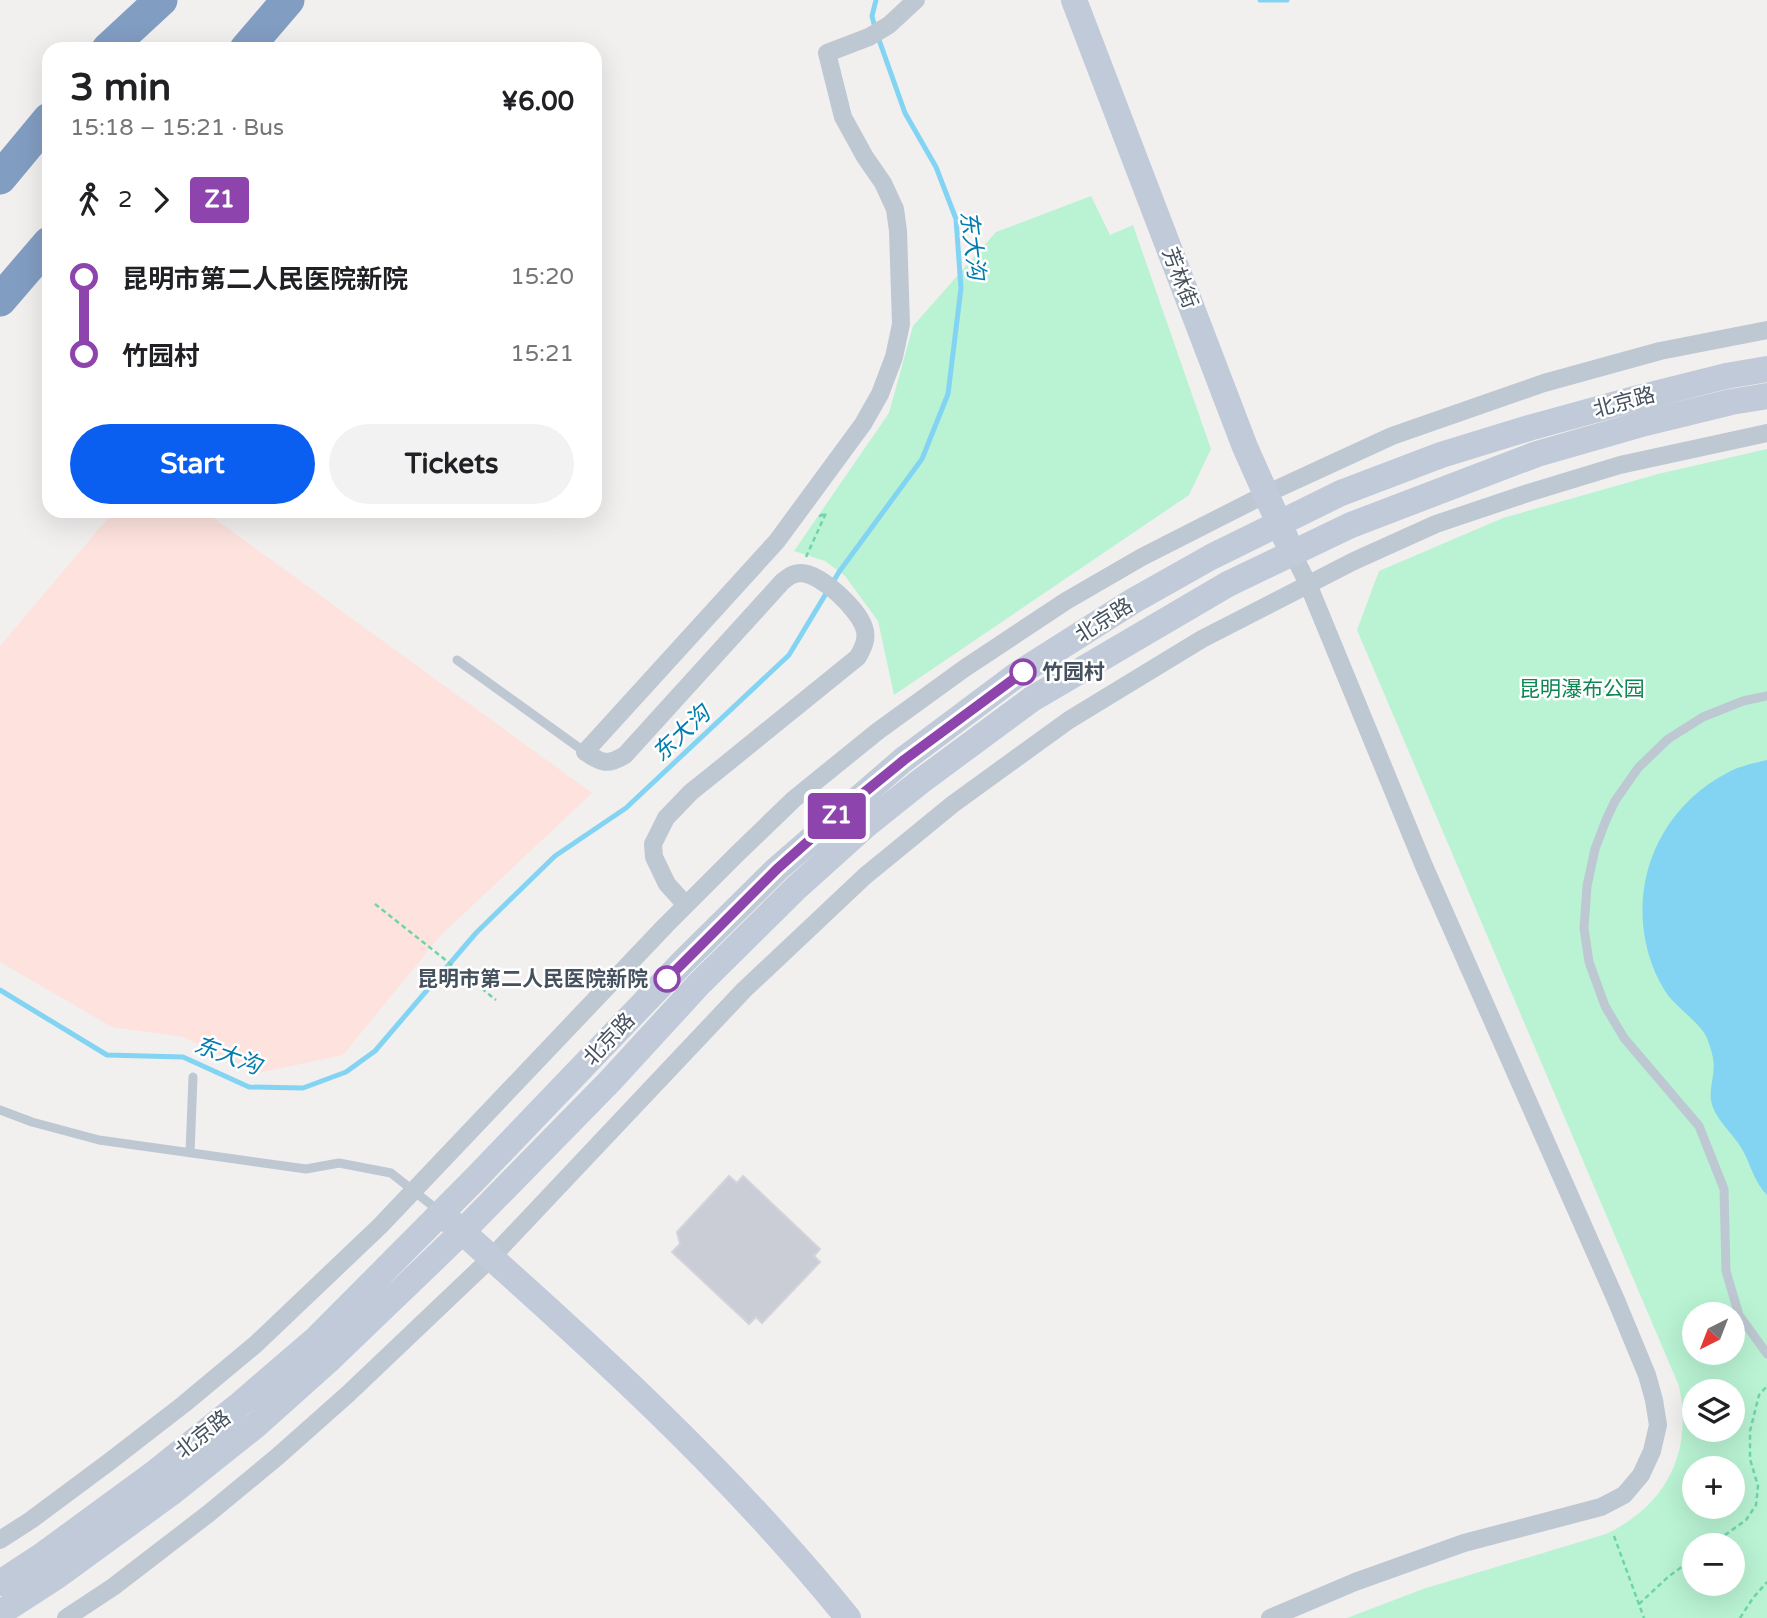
<!DOCTYPE html>
<meta charset="utf-8">
<style>
:root{--surface:#fff;--page:#f2f2f2;--text:#202124;--muted:#757577;--accent:#0a5ff0}
body{margin:0;font-family:"Varela Round","Noto Sans SC",sans-serif;background:var(--page);color:var(--text);height:100vh;display:flex;flex-direction:column;font-size:26px;white-space:nowrap}
*{box-sizing:border-box;margin:0}
p{font-size:23px;color:var(--muted)}
.icon{flex:none;width:38px;height:38px;fill:none;stroke:currentColor;stroke-width:2;stroke-linecap:round;stroke-linejoin:round}
.map{position:relative;flex:1;overflow:hidden}
.sheet{position:absolute;left:42px;top:42px;width:560px;height:476px;display:flex;flex-direction:column;background:var(--surface);border-radius:21px;box-shadow:0 7px 28px #0002}
.sheet>*{flex:none}
.badge{padding:0 14px;border-radius:5px;font-size:24px;line-height:46px}
.needle{width:46px;rotate:222deg}
.fabs{position:absolute;left:1682px;top:1302px;display:grid;gap:14px}
.fabs a{display:grid;place-items:center;width:63px;height:63px;border-radius:50%;background:var(--surface);box-shadow:0 7px 28px #0002;font-size:35px}
.map>.badge{position:absolute;translate:-50% -50%;box-shadow:0 0 0 4px #fff}
.legs{display:flex;align-items:center;gap:10px;height:77px;padding:0 28px;font-size:23px}
.legs p{margin-inline-start:auto}
.head{display:flex;align-items:center;justify-content:space-between;height:119px;padding:0 28px}
h1{font-size:38px;font-weight:800;line-height:52px}
.action{display:flex;gap:14px;margin-top:auto;padding:14px 28px}
.action a{flex:1;height:80px;border-radius:42px;background:var(--accent);color:#fff;font-size:28px;font-weight:800;line-height:80px;text-align:center}
.action a+a{background:var(--page);color:var(--text)}
ul{padding:0 28px;list-style:none}
li{display:flex;align-items:center;gap:24px;height:77px;font-size:26px}
li i{display:grid;place-items:center;width:10px;height:100%;margin:0 9px;background:currentColor}
li i::after{content:'';width:18px;height:18px;margin:-9px;border:5px solid;border-radius:50%;background:var(--surface)}
li p{margin-inline-start:auto}
li:first-child i{background:linear-gradient(#0000 50%,currentColor 0)}
li:last-child i{background:linear-gradient(currentColor 50%,#0000 0)}
.map>svg:first-child{display:block}
.medical{fill:#fde2dd}
.green{fill:#b9f3d3;fill-rule:evenodd}
.water{fill:#83d4f3}
.lines{fill:none;stroke-linecap:round;stroke-linejoin:round}
.stream{stroke:#83d4f3;stroke-width:5}
.building{fill:#cacdd5;stroke:#d2d4db;stroke-width:2}
.path{stroke:#6fd4a9;stroke-width:2.5;stroke-dasharray:5 3.5;stroke-linecap:butt}
.lane{stroke:#bec8d2;stroke-width:9}
.street{stroke:#bec8d2;stroke-width:18}
.secondary{stroke:#c0cad9;stroke-width:26}
.highway{stroke:#829dc2;stroke-width:33}
.line-1-casing{stroke:#fff;stroke-width:16}
.line-1{stroke:#8e44ad;stroke-width:10}
.stop-1-dot{fill:#fff;stroke:#8e44ad;stroke-width:3.5}
.labels{text-anchor:middle;stroke-width:5;stroke-linejoin:round;paint-order:stroke}
.street-label{font-size:21px;fill:#45515e;stroke:#fff}
.stop-label{font-size:21px;font-weight:bold;fill:#45515e;stroke:#fff;text-anchor:start}
.park-label{font-size:21px;fill:#0f8653;stroke:#fff}
.water-label{font-size:23px;font-style:italic;fill:#017dae;stroke:#fff}
</style>
<div class="map">
<svg width="1767" height="1618" viewBox="0 0 1767 1618">
<rect width="100%" height="100%" fill="#f2efef"/>
<!-- medical -->
<path class="medical" d="M114,511H204L592,793L440,936L343,1055L258,1073L183,1037L112,1027L0,962V646Z"/>
<!-- green -->
<path class="green" d="M1091,196L1110,235L1133,225L1211,449L1189,495L894,695L878,621L845,576L825,561L794,551L889,413L913,326L996,232Z
M1767,449V1618H1347L1423,1589L1606,1534C1667,1505 1693,1452 1679,1386L1357,630L1379,571L1503,518L1658,474ZM1694,1314H1732V1353H1694ZM1694,1391H1732V1430H1694ZM1694,1468H1732V1507H1694ZM1694,1545H1732V1584H1694Z"/>
<!-- water -->
<path class="water" d="M1767,760V1195C1754,1182 1751,1165 1742,1149C1733,1133 1714,1119 1711,1100C1709,1087 1716,1072 1713,1058C1712,1052 1709,1044 1707,1038C1701,1025 1681,1010 1671,999C1665,992 1659,981 1655,972C1623,896 1654,811 1727,773C1739,766 1754,763 1767,760Z"/>
<g class="lines">
<!-- stream -->
<path class="stream" d="M1260,0H1287
M875,28L872,16L876,0
M0,990L107,1055L183,1057L249,1087L303,1088L346,1072L375,1051L476,933L555,856L626,808L789,655L839,572L922,459L948,394L961,288L956,219L936,167L905,113L878,37"/>
</g>
<!-- building -->
<path class="building" d="M729,1176L737,1183L743,1176L820,1249L814,1256L820,1262L762,1323L756,1317L749,1324L672,1252L680,1244L677,1232Z"/>
<g class="lines">
<!-- path -->
<path class="path" d="M806,557L826,513L816,518
M375,904L496,1000
M1614,1536L1644,1618
M1711,1545L1746,1520L1756,1505L1758,1486L1750,1459V1431L1759,1395L1767,1386
M1639,1604L1668,1577L1694,1558
M1740,1618L1753,1598L1767,1582"/>
<!-- lane -->
<path class="lane" d="M457,660L585,752
M1767,696L1743,701L1703,717L1668,739L1638,768L1615,801L1606,820L1595,849L1587,886L1584,928L1589,962L1605,1006L1624,1038L1699,1126L1724,1189L1726,1271L1739,1315L1767,1354
M0,1110L32,1122L99,1140L306,1169L339,1163L391,1173L439,1211
M190,1153L193,1077"/>
<!-- street -->
<path class="street" d="M686,905L667,884L654,857L653,844L666,818L691,792L721,768L858,657C862,649 867,641 865,631C861,611 822,574 801,573C793,573 788,577 782,582L625,755C607,766 602,763 585,752L777,541L863,424L880,394L894,357L901,324L898,231L895,209L883,183L865,157L843,117L827,53L869,37L889,25L916,0
M0,1540L31,1520L109,1462L184,1404L256,1344L380,1226L666,925L737,854L794,799L878,731L965,668L1066,601L1142,557L1266,494L1392,436L1544,383L1660,351L1767,330
M66,1618L113,1587L208,1514L277,1457L348,1394L491,1258L744,990L865,876L953,804L1069,720L1202,639L1354,561L1436,524L1528,493L1620,465L1767,433
M1270,1618L1355,1582L1464,1543L1601,1507L1624,1495L1641,1475L1652,1451L1658,1425L1654,1400L1647,1375L1616,1300L1424,866L1308,584L1293,554"/>
<!-- secondary -->
<path class="secondary" d="M1074,0L1245,447L1286,539
M450,1221C590,1345 730,1472 848,1618
M0,1583L44,1554L156,1472L238,1406L317,1338L476,1178L683,962L777,869L903,760L1018,674L1133,601L1211,557L1341,493L1441,455L1529,428L1638,398L1726,376L1767,369
M0,1613L57,1576L171,1493L255,1426L331,1358L462,1232L610,1081L699,984L796,888L866,825L921,781L1032,699L1228,584L1351,525L1537,454L1645,423L1731,402L1767,396"/>
<!-- highway -->
<path class="highway" d="M108,49L161,0
M246,49L288,0
M0,178L49,119
M0,300L49,243"/>
</g>
<g class="lines">
<!-- line-1 casing -->
<g class="line-1-casing">
<path id="line-1" d="M667,979L777,869L850,804L904,760L1023,672"/>
</g>
<!-- line-1 -->
<use href="#line-1" class="line-1"/>
</g>
<!-- markers -->
<g class="stop-1-dot">
<circle cx="1023" cy="672" r="12"/>
<circle cx="667" cy="979" r="12"/>
</g>
<g class="labels">
<!-- street labels -->
<g class="street-label">
<text transform="translate(1180 278) rotate(69)" y="7">芳林街</text>
<text transform="translate(1624 402) rotate(-15)" y="7">北京路</text>
<text transform="translate(1104 620) rotate(-32)" y="7">北京路</text>
<text transform="translate(609 1039) rotate(-46)" y="7">北京路</text>
<text transform="translate(203 1434) rotate(-38)" y="7">北京路</text>
</g>
<!-- stop labels -->
<g class="stop-label">
<text x="1042" y="679">竹园村</text>
<text x="648" y="986" text-anchor="end">昆明市第二人民医院新院</text>
</g>
<!-- park labels -->
<g class="park-label">
<text x="1582" y="696">昆明瀑布公园</text>
</g>
<!-- water labels -->
<g class="water-label">
<text transform="translate(973 245) rotate(83)" y="8">东大沟</text>
<text transform="translate(681 733) rotate(-43)" y="8">东大沟</text>
<text transform="translate(228 1055) rotate(20)" y="8">东大沟</text>
</g>
</g>
</svg>
<div class="fabs">
<a><svg class="needle" viewBox="-14 -14 28 28"><path d="M0-13l5 13h-10z" fill="#e53935"/><path d="M0 13l5-13h-10z" fill="#757577"/></svg></a>
<a><svg class="icon" aria-label="layers" viewBox="0 0 24 24"><path d="M12 4l9 5-9 5-9-5zM3 14l9 5 9-5"/></svg></a>
<a>+</a>
<a>−</a>
</div>
<b class="badge" style="left:837px;top:816px;background:#8e44ad;color:#fff">Z1</b>
<section class="sheet">
<div class="head"><div><h1>3 min</h1><p>15:18 – 15:21 · Bus</p></div><b>¥6.00</b></div>
<div class="legs"><svg class="icon" aria-label="walk" viewBox="0 0 24 24"><circle cx="13" cy="4" r="2"/><path d="M13 8l-2 6 4 7M11 14l-3 7M7 12l3-4h3l4 4"/></svg>2<svg class="icon" aria-label="forward" viewBox="0 0 24 24"><path d="M9 5l7 7-7 7"/></svg><b class="badge" style="background:#8e44ad;color:#fff">Z1</b></div>
<ul>
<li><i style="color:#8e44ad"></i><b>昆明市第二人民医院新院</b><p>15:20</p></li>
<li><i style="color:#8e44ad"></i><b>竹园村</b><p>15:21</p></li>
</ul>
<div class="action"><a>Start</a><a>Tickets</a></div>
</section>
</div>
